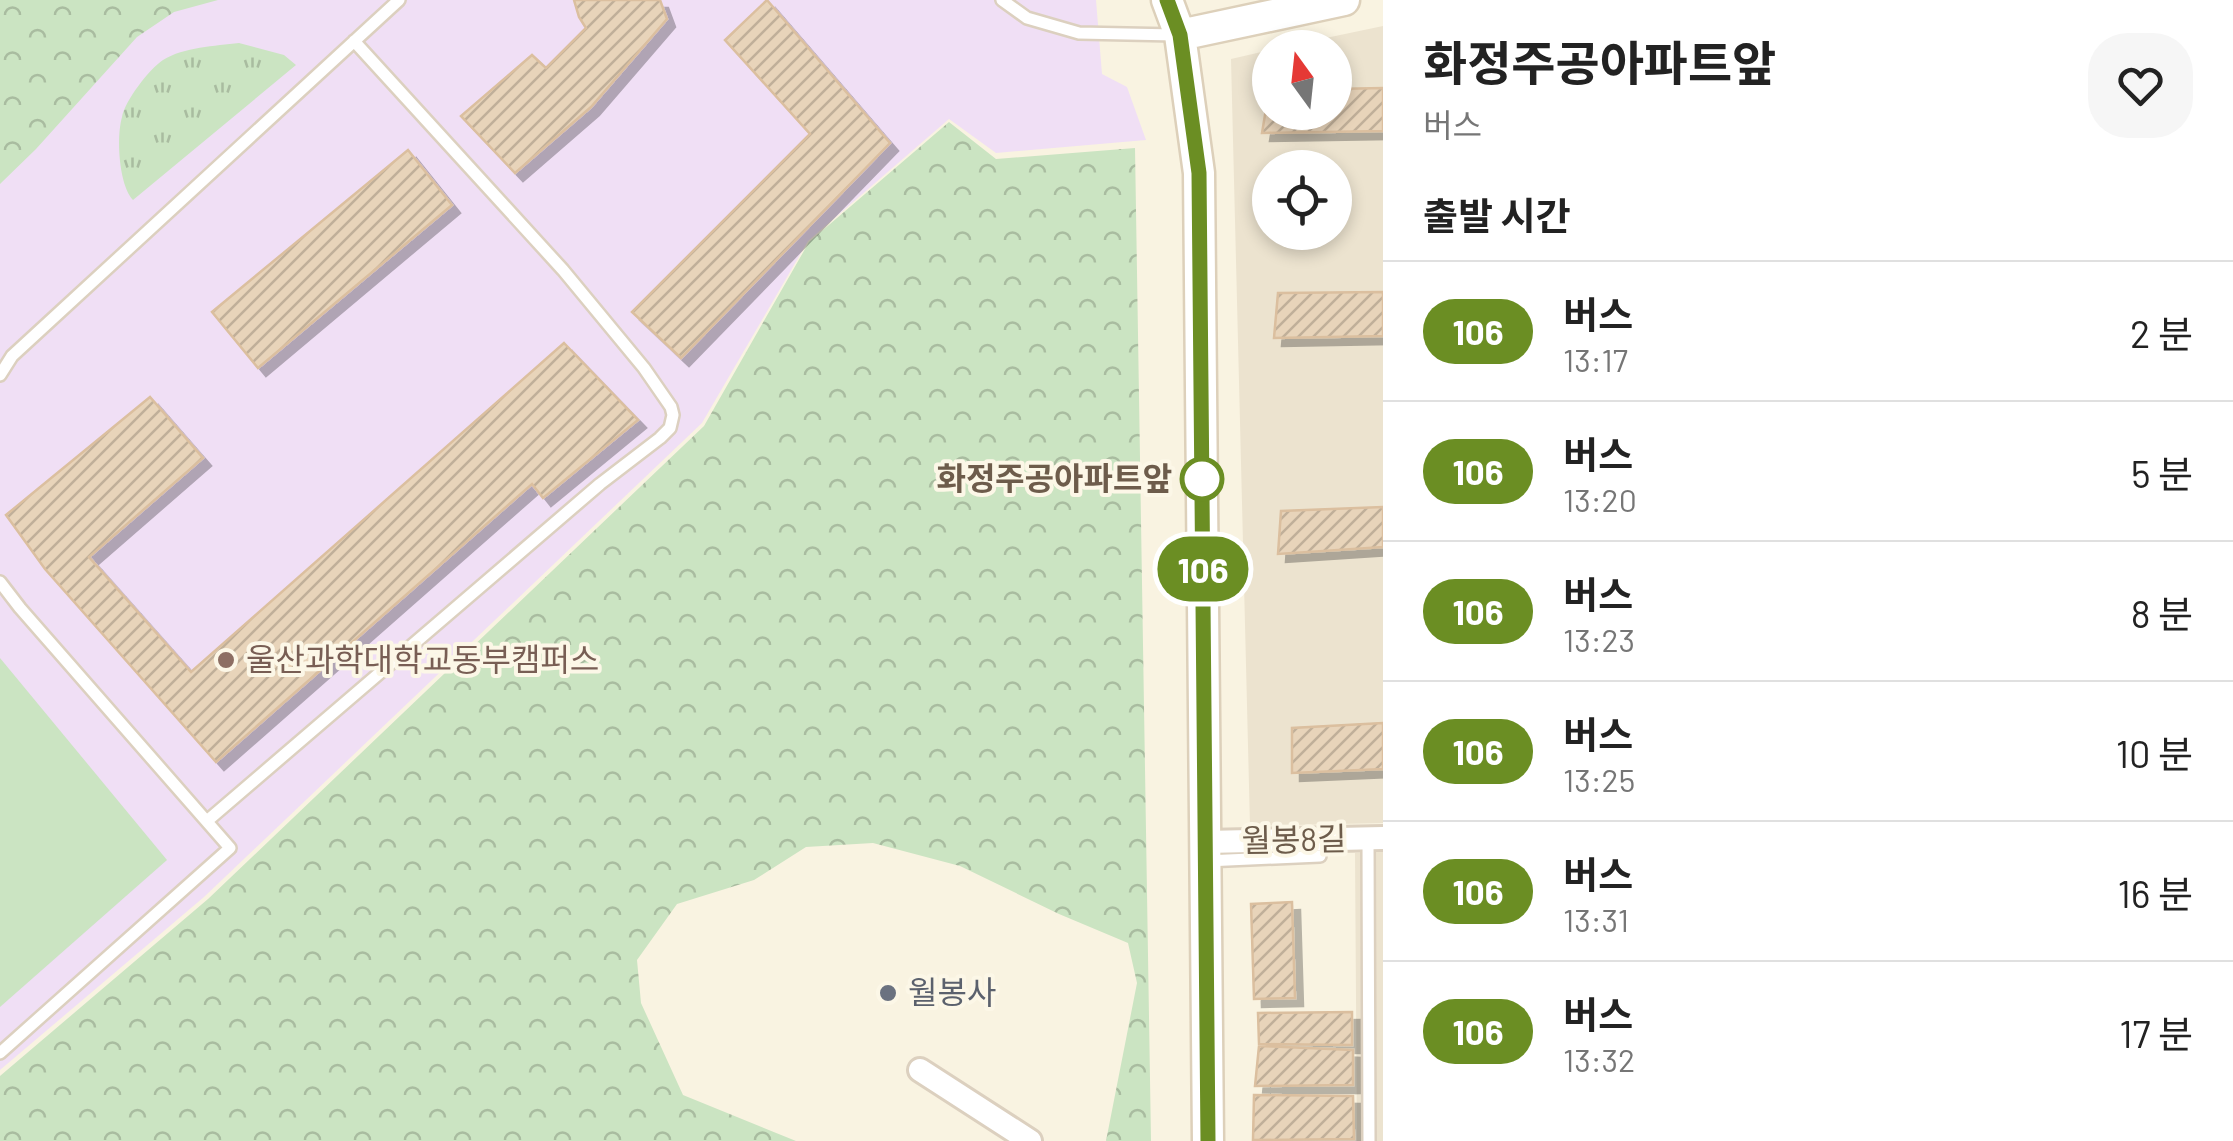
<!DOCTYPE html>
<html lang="ko">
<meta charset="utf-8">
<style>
:root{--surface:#fff;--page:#f6f6f6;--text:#222;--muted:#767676;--line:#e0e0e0}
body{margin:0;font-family:Barlow,"Noto Sans KR",sans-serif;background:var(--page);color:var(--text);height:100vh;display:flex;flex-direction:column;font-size:38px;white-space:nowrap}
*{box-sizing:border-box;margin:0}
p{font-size:32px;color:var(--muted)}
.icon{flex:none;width:55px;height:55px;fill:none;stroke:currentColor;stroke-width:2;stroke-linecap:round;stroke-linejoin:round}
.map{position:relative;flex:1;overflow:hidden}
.side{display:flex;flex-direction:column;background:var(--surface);width:850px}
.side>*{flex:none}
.badge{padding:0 20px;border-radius:32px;font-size:35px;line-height:65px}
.needle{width:65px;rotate:345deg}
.tools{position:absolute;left:1252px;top:30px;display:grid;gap:20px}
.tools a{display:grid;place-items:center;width:100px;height:100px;border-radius:50%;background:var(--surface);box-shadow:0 5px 15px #0003;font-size:50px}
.map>.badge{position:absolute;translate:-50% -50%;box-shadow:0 0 0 5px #fff}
h2{padding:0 40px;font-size:38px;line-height:90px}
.round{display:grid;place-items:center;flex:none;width:105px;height:105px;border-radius:40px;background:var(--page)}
.head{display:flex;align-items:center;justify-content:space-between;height:170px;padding:0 40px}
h1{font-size:48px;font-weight:700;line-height:75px}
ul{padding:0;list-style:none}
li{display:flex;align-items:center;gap:30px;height:140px;padding:0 40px;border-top:2px solid var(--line)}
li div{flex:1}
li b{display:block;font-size:38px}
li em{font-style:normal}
li .badge{min-width:110px;font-weight:700;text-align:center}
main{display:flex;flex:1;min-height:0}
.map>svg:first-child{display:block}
.residential{fill:#ece3cf;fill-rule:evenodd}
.education{fill:#f0dff5}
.grass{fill:url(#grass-tufts)}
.forest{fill:url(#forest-crowns)}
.pitch{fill:#cbe4c2}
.building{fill:url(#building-hatch);stroke:#dbbf9f;stroke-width:2.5;filter:url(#shadow)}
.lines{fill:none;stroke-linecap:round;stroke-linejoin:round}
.lane-casing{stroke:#dcd0bf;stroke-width:16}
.street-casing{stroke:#dcd0bf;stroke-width:28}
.secondary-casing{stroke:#ddd0ba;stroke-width:35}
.lane{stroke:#fff;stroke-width:11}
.street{stroke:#fff;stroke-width:22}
.secondary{stroke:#fff;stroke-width:30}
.line-casing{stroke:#fff;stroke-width:22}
.line{stroke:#6b8e23;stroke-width:15}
.stop-dot{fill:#fff;stroke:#6b8e23;stroke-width:5}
.education-dot{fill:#8d6e63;stroke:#fcf7e7;stroke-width:4}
.worship-dot{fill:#6b7280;stroke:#fcf7e7;stroke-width:4}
.labels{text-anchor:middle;stroke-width:8;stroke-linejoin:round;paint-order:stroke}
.stop-label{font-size:32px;font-weight:bold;fill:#6d5c4b;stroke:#fcf7e7;text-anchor:end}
.education-label{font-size:32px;fill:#785e54;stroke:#fcf7e7;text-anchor:start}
.street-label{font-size:32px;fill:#6d5c4b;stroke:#fcf7e7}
.worship-label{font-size:32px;fill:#5b616d;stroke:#fcf7e7;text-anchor:start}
</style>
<main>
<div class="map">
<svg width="1383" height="1141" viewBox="0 0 1383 1141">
<defs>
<pattern id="grass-tufts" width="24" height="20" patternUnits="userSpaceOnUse" patternTransform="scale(2.5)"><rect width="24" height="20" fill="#cbe4c2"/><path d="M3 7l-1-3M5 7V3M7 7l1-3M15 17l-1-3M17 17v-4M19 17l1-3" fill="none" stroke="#a9bca0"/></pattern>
<pattern id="forest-crowns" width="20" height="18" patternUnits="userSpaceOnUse" patternTransform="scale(2.5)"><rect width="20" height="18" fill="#cbe4c2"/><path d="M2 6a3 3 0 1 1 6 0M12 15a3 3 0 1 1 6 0" fill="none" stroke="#a9bca0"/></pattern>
<pattern id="building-hatch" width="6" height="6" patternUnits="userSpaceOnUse" patternTransform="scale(2.5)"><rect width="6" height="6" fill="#e8d4ba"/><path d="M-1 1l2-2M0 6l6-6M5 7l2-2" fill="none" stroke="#c0af99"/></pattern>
<filter id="shadow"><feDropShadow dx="8" dy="8" stdDeviation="0" flood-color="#0004"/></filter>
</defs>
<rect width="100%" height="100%" fill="#f9f3e1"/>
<!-- residential -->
<path class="residential" d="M1383,26V823L1250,826L1231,59L1270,50V112H1335V48L1283,47ZM1270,168H1335V232H1270Z
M1383,852V1141H1357L1355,853Z"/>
<!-- education -->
<path class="education" d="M0,0H1096L1102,74L1127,87L1146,140L996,153L949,119L808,241L702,423L204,897L0,1070Z"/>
<!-- grass -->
<path class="grass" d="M239,43L284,55L296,65L133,200C119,185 116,138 122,117C125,101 149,69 163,60C184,47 215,46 239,43Z"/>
<!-- forest -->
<path class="forest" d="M0,0H218L174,12L137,37L36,149L0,184Z
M949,122L996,159L1135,148L1151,1141H1106L1137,983L1128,943L1059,914L960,866L873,843L806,847L754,880L677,904L637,960L641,1003L683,1095L796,1141H0V1076L208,899L704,426L809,242Z"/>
<!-- pitch -->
<path class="pitch" d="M0,658L167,860L0,1007Z"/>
<!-- building -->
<path class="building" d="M574,0H660L667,19L591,107L515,173L461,116L532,55L546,68L586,28L579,17Z
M767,0L890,143L681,358L632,312L810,134L725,40Z
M1383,88V131L1262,133L1269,91L1270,112H1335V89Z
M408,150L452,205L258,368L212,312Z
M1383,292V336L1274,338L1278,293Z
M564,343L638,420L543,498L532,484L216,762L45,569L6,515L150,397L203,458L89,557L191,672Z
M1383,507V547L1278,554L1281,511Z
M1383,723V769L1292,773V728Z
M1292,902L1295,998L1254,999L1251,904Z
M1352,1012V1045L1259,1044L1258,1013Z
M1259,1046L1353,1050V1085L1255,1086Z
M1254,1095L1353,1096L1354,1139L1253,1140Z"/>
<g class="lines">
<!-- lane casing -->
<g class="lane-casing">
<path id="lane" d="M1002,0L1027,18L1079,33L1175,35
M0,375L12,356L399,0
M0,582L20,608L230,848L0,1053
M207,821L600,484L660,438L670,428L673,415L671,407L644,368L563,270L354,41
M1368,839L1369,1141
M1206,861L1320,856"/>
</g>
<!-- street casing -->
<g class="street-casing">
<path id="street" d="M1206,842L1383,838
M920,1070L1030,1141"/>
</g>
<!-- secondary casing -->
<g class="secondary-casing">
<path id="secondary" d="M1167,0L1180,35L1199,173L1208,1141
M1180,35L1344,0"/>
</g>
<!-- lane -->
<use href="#lane" class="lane"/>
<!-- street -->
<use href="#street" class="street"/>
<!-- secondary -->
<use href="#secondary" class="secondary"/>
</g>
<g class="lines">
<!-- line casing -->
<g class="line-casing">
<path id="line" d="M1167,0L1180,35L1199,173L1208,1141"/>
</g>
<!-- line -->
<use href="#line" class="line"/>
</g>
<!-- markers -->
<circle class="stop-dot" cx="1202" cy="479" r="20"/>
<circle class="education-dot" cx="226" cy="660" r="10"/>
<circle class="worship-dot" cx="888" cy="993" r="10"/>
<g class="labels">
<!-- stop labels -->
<g class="stop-label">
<text x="1172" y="490">화정주공아파트앞</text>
</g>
<!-- education labels -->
<g class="education-label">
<text x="246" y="671">울산과학대학교동부캠퍼스</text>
</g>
<!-- street labels -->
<g class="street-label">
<text transform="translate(1294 840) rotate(-1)" y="11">월봉8길</text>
</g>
<!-- worship labels -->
<g class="worship-label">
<text x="908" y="1004">월봉사</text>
</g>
</g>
</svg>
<div class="tools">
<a><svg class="needle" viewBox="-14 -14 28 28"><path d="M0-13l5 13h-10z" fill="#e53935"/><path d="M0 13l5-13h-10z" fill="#767676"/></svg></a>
<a><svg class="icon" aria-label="locate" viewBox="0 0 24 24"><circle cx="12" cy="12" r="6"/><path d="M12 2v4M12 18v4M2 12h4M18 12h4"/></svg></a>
</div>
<b class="badge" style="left:1203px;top:569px;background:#6b8e23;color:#fff">106</b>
</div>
<section class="side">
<div class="head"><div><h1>화정주공아파트앞</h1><p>버스</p></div><a class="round"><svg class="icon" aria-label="heart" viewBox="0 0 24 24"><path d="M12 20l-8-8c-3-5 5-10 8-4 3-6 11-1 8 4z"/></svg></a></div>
<h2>출발 시간</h2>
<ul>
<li><span class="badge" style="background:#6b8e23;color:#fff">106</span><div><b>버스</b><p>13:17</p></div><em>2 분</em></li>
<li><span class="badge" style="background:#6b8e23;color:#fff">106</span><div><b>버스</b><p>13:20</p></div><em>5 분</em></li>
<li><span class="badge" style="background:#6b8e23;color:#fff">106</span><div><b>버스</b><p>13:23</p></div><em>8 분</em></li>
<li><span class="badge" style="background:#6b8e23;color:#fff">106</span><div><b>버스</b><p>13:25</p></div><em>10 분</em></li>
<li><span class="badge" style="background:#6b8e23;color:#fff">106</span><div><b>버스</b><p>13:31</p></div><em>16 분</em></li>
<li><span class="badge" style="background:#6b8e23;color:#fff">106</span><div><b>버스</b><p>13:32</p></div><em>17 분</em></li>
</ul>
</section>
</main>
